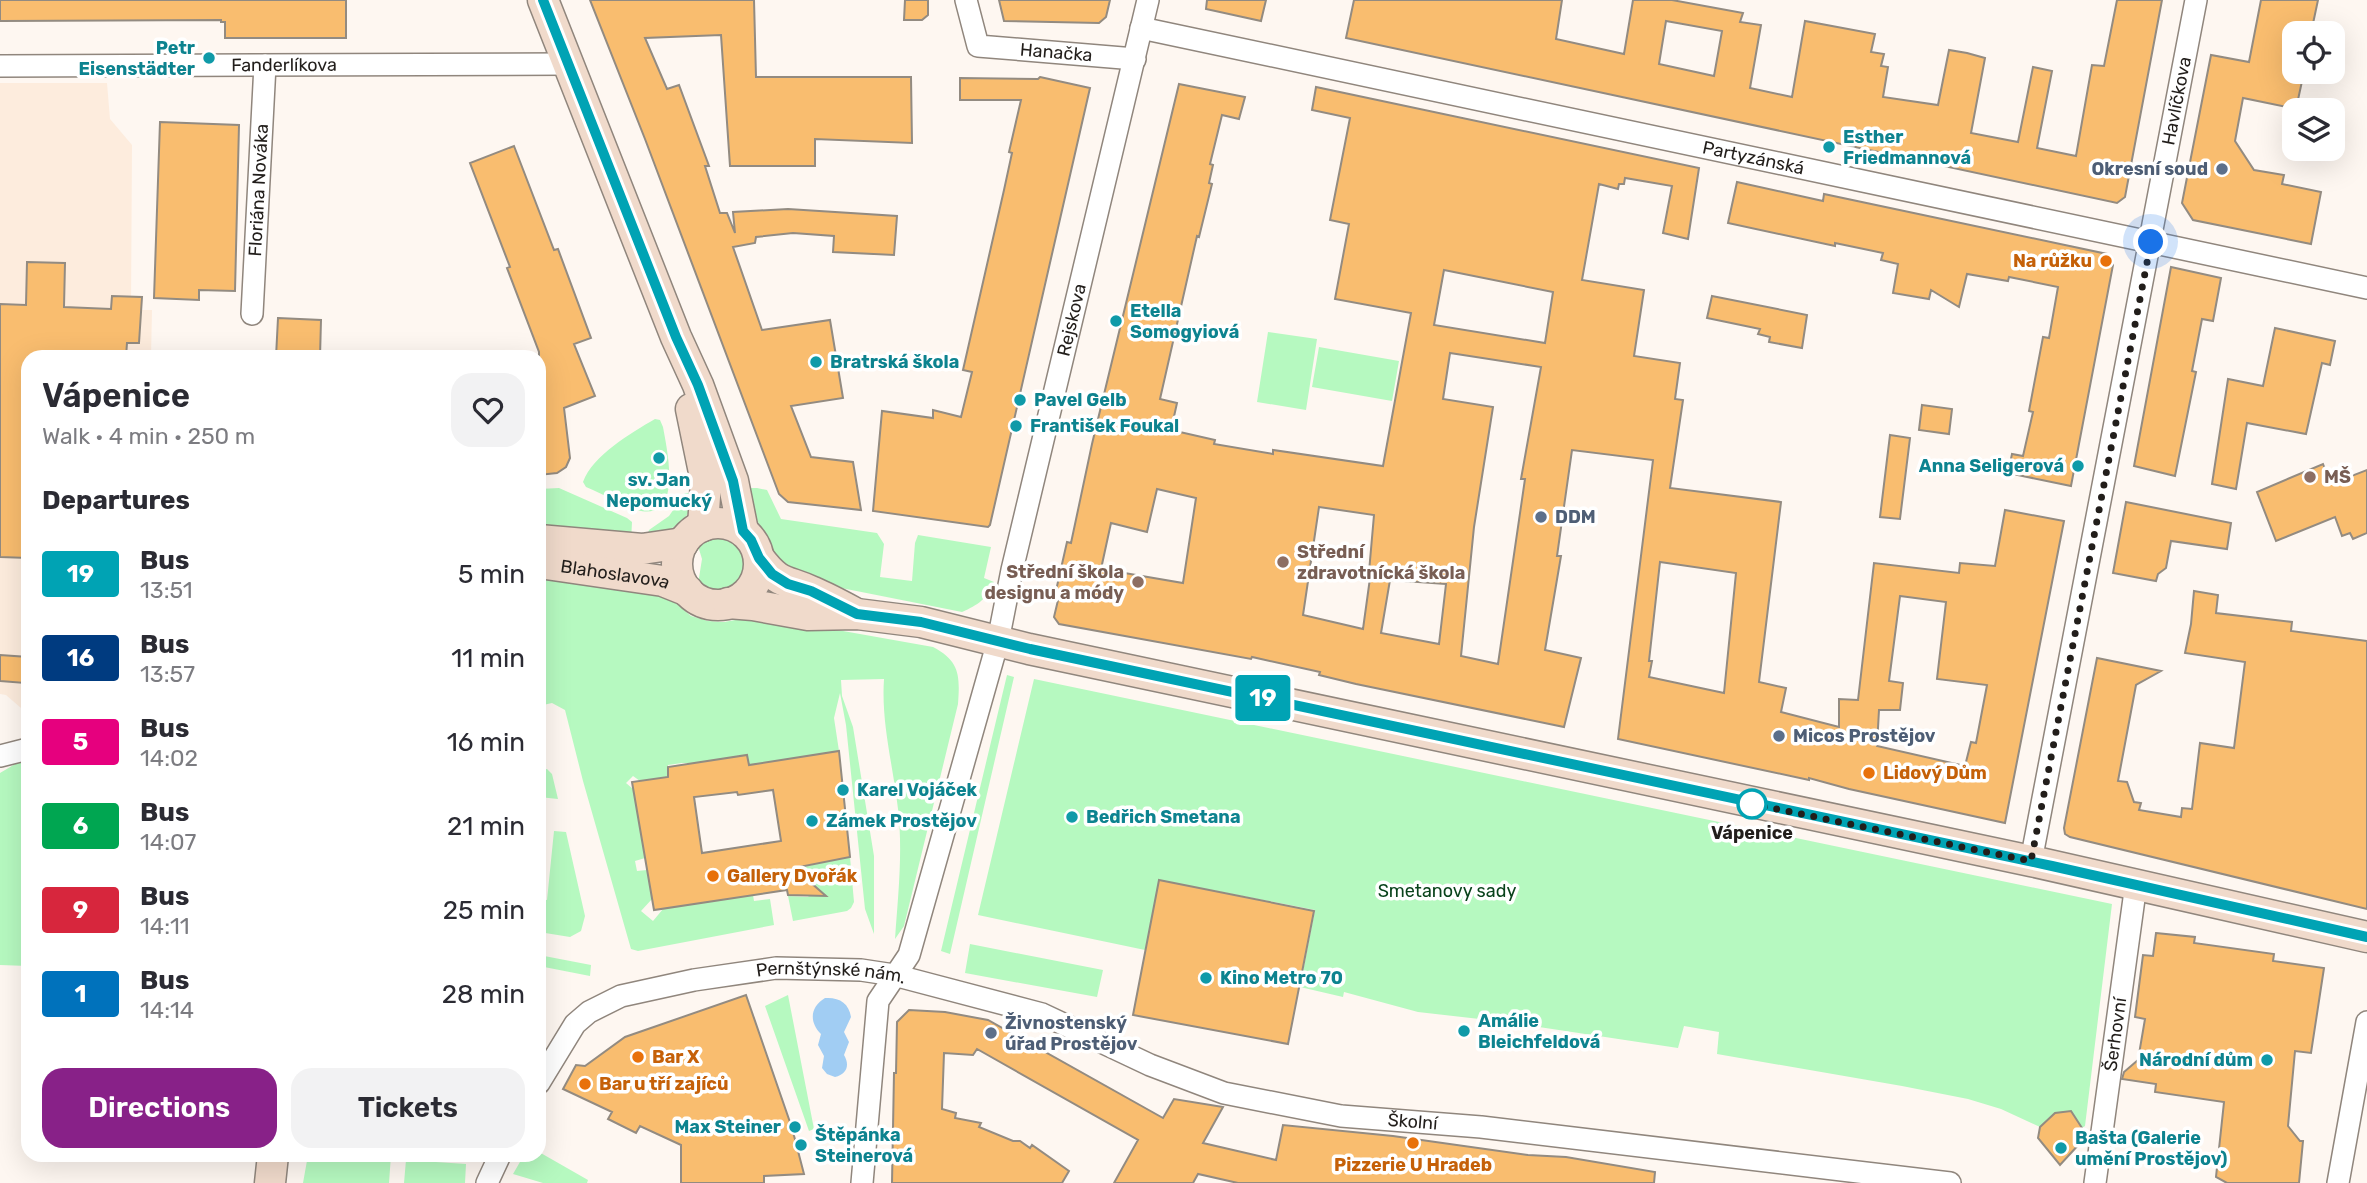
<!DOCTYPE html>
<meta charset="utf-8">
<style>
:root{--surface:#fff;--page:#f2f2f3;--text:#2b2b33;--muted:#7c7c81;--accent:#882188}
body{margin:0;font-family:Rubik,sans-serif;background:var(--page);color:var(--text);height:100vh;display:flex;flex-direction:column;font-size:26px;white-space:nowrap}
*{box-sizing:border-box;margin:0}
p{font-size:23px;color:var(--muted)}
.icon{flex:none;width:38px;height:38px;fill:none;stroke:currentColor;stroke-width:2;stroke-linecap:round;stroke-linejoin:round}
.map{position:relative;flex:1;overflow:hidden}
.side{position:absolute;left:21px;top:350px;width:525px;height:812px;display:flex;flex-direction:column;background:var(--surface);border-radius:21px;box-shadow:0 7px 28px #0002}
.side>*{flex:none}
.badge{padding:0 14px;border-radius:5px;font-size:24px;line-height:46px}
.fabs{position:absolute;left:2282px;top:21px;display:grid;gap:14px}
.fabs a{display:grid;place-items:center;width:63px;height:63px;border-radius:14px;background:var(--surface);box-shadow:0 7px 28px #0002;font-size:35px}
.you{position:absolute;width:35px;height:35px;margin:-18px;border:5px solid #fff;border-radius:50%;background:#1a73e8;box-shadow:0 0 0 10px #1a73e833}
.map>.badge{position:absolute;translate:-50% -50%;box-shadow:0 0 0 4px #fff}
h2{padding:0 21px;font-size:26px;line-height:63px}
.round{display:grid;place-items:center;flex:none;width:74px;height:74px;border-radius:21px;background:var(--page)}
.summary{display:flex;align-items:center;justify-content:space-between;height:119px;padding:0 21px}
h1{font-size:33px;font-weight:600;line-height:52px}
.cta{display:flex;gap:14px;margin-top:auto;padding:14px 21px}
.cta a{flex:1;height:80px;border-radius:21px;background:var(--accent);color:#fff;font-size:28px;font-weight:600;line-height:80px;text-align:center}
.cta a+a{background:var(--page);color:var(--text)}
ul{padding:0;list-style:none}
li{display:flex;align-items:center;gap:21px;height:84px;padding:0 21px}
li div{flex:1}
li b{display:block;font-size:26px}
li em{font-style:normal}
li .badge{min-width:77px;font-weight:700;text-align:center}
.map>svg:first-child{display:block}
.built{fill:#fdecdd}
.green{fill:#b6f9c0}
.water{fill:#a1cdf3}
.building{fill:#f9bd6f;stroke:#938b81;stroke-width:2;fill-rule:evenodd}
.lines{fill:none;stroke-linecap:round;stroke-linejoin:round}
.street-casing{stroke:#90867d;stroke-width:24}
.secondary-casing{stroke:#90867d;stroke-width:33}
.street{stroke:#fff;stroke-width:21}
.secondary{stroke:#f0dacb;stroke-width:30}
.line-casing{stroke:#fff;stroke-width:16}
.line{stroke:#00a3b4;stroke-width:10}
.walk{stroke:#221e1b;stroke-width:7;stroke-dasharray:0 12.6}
.culture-dot{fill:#0f9aa8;stroke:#fff;stroke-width:2.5}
.service-dot{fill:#5c6f8a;stroke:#fff;stroke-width:2.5}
.food-dot{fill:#e8710a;stroke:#fff;stroke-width:2.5}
.education-dot{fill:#8d6e63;stroke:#fff;stroke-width:2.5}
.stop-dot{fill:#fff;stroke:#00a3b4;stroke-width:3.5}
.labels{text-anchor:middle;stroke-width:7;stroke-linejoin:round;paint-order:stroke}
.culture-label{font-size:18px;font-weight:bold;fill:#0d838f;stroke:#fff;text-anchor:start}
.street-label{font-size:18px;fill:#221e1b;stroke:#fff}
.service-label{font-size:18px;font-weight:bold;fill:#4e5e75;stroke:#fff;text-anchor:start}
.food-label{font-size:18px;font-weight:bold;fill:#c56008;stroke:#fff;text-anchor:start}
.education-label{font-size:18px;font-weight:bold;fill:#785e54;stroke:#fff;text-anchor:start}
.stop-label{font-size:18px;font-weight:bold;fill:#221e1b;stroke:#fff}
.park-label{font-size:18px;fill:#09431b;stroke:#fff}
</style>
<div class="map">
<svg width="2367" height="1183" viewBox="0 0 2367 1183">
<rect width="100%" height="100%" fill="#fef7f1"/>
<!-- built -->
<path class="built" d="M0,83H107L110,119L132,145L131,310H152L151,357H28V714L6,695L0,694Z"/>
<!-- green -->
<path class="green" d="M1268,332L1317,339L1306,410L1257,402Z
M1319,347L1399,361L1392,401L1312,387Z
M655,419L660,420L663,427C667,450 684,523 637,510C620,504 603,494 586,487L583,482C593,455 631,433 655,419Z
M559,488L627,518L632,522L631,542L539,531V489Z
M746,488H757L767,490L781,519L877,533L884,544L880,577L912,581L915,543L918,535L991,547L984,578L994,582C987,599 978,605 962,612L801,580L776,558L754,514Z
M685,493H698C690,520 673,531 646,539L649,530L669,516Z
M713,538C767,534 744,619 698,584L702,559L698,546L703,542Z
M539,576L659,589L691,616L708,621L724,622L741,619L798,623L933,647C960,661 960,676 958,704L904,926L895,939C898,896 903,852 898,809C893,765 881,723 884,679L841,680L842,696L853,727L874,856V934L865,909L846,725L840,693L834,718L839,751L749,765L682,763L668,765V777L640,781L633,776L626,783L633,789L645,858L635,861L637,871L647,870L652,899L641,911L653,921L663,909L753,895L754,901L770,899L774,925L638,951L631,949L583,781L565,710L552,703L539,706Z
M1007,675L1014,677L950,954L941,951Z
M1034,679L2112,904L2085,1126L2082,1128L2071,1111L2055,1113L2040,1127L2001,1109L1968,1099L1902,1086L1717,1054L1719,1032L1684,1026L1678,1048L1506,1022L1418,1012L1344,992L1343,997L1300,987L1315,910L1160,880L1145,950L978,915Z
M22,760H28V966L0,965V773Z
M547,769L552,774L558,799L539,797V770Z
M554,831L566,832L585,916L581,931L570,937L539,932V899L547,900Z
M850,857L854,902L851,908L847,911L793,921L788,896L808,897L816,888L805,877L803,867Z
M970,944L1103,970L1097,997L965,973Z
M539,955L591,965L590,976L539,966Z
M788,995L814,1129L809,1131L765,1006Z
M539,1152L588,1180L587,1183H543L513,1174L524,1155H539Z
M308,1155H391L389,1183H303Z
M406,1160L466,1164L465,1183H404Z"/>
<!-- water -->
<path class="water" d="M825,998C839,997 849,1003 851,1017L844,1032L849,1042L844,1055C850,1065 847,1074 835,1077L827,1074L822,1068L824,1056L818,1045L821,1034C809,1022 810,1007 825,998Z"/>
<!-- building -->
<path class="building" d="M0,0H346V38H225V22H221V20L0,21Z
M590,0H754L756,77H911L912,143L815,139V166H730L721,35L645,38L667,89L679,85L709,166H705L720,213H727L735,233L733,212L788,209L897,216L894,255L833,252L834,236L793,233L756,237L755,243L733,247L762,330L830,320L843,398L791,406L811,457L853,462L861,510L788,502L779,494L645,139Z
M905,0H928V15L922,20H904Z
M999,0H1110L1106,17L1099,23L1004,21Z
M1207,0H1266L1261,21L1206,9Z
M1354,0H1562L1556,39L1624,54L1633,0H1672L1743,13L1740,22L1761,25L1750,88L1792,97L1805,21L1875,34L1871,52L1884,54L1881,66L1888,67L1883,97L1938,105L1949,50L1967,53L1985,58L1971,133L2018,142L2033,67L2052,71L2037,148L2076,156L2092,65L2104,66L2117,0H2162L2125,197L2117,203L1346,38ZM1666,21L1722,31L1714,76L1659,64Z
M2261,0H2318L2311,33H2294V72H2304L2296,109L2243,98L2235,141L2254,170L2284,175L2282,184L2321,192L2311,244L2193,220L2182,203L2211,55L2249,62Z
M1040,77L1090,88L990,525L988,527L873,511L882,411L933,418V410L961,417L972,372L963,370L1004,190L1012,153L1009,152L1021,100H960V78L1038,79Z
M1179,84L1245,97L1239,119L1222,115L1210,164L1213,165L1209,183L1212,184L1199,237L1197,236L1160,399L1177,403L1171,430L1215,440L1214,444L1273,454V450L1383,466L1411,313L1335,299L1349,224L1330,220L1350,118L1312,110L1316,87L1699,168L1688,239L1663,233L1672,186L1625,178L1624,184H1619L1618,189L1599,184L1582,280L1644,290L1634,356L1680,363L1675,399L1683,400L1670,488L1781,502L1759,682L1786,688L1781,712L1839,727V699L1858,700L1874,563L1959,573L1960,563L1995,566L2005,510L2064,521L2005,823L1849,789L1809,778V780L1618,739L1653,460L1572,450L1557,556H1561L1545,650L1581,658L1564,727L1356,684L1319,675L1320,672L1252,657L1251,659L1059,624L1054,617L1059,596L1055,595L1067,542L1071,543L1092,444ZM1444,270L1553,292L1545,343L1434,325ZM1450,353L1541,367L1521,479H1525L1498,664L1461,656L1474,527L1493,407L1443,399ZM1157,489L1196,498L1183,583L1101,569L1111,523L1147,532ZM1319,507L1374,515L1369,572L1371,571L1363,629L1303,615ZM1660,562L1736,573L1724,693L1649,677L1652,661H1649ZM1390,580L1446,584L1439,644L1381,633ZM1900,596L1946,602L1937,679L1987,685L1976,743L1971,742L1965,766L1877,746L1879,710H1900L1903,683L1889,681Z
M160,122L239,125L235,291L199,290V300L154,298Z
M514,146L554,250L558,249L591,338L574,344L595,396L564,408L570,458L566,467L557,473L539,475V352L507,268L510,267L470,163Z
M1737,182L1823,201L1824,194L2107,254L2113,265L2071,486L2008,473L2012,454L2023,456L2033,412L2029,411L2043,337L2049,338L2058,287L2009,277L2008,281L1967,274L1959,307L1931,290L1929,299L1893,293L1898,264L1881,260L1883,253L1835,243V246L1728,223Z
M27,262L65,263L64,307L111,309L112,296L142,297L139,343H127L126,357H28V558L0,557V304L26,305Z
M2171,267L2221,278L2213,321L2202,319L2192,371L2196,372L2175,476L2134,466Z
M1712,296L1807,315L1802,348L1769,342L1770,337L1758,334L1760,329L1707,318Z
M278,318L321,320L320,357H276Z
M2275,328L2335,341L2330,365L2322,363L2306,434L2247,423L2236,489L2212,484L2228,379L2263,386Z
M1922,405L1952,409L1949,434L1919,430Z
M1890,435L1910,438L1900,519L1880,517Z
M2323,464L2331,484L2367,470V533L2353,539L2350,533L2342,536L2335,517L2276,541L2257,492Z
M2126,502L2231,523L2227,549L2171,541L2166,568L2158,574L2156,581L2113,573Z
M2194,591L2218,595L2216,613L2292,622L2291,631L2367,641V909L2070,837L2065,834L2064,828L2097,658L2161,671L2136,685L2118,781L2127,782L2134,802L2141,803L2139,810L2181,817L2182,808L2192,809L2200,743L2234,748L2245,662L2185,653L2191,624Z
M0,655L28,657V678H26L25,683L0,681Z
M839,751L850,857L794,868L826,896L788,895L787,890L654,910L632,782L668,777V767L747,755L749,765ZM773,790L781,841L702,853L694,797L737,792L738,795Z
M1159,880L1314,911L1288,1044L1133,1015Z
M2156,933L2195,937L2194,943L2274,954L2273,961L2324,968L2311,1053L2295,1051L2288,1126L2300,1141H2303L2299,1183H2227L2216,1177L2224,1102L2155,1092L2156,1084L2122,1079L2124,1072L2138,1060L2145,1019L2135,1017L2143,955L2153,956Z
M746,995L792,1128L804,1174L764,1176V1183H681V1145L640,1126L636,1133L608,1119L612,1112L563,1089L576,1065L585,1066L625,1037Z
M909,1010L945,1012L988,1020L1163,1118L1174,1099L1223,1107L1203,1143L1276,1160L1283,1125L1393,1136L1528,1155L1566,1157L1655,1172L1654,1183H1238L1198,1174L1193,1183H1114L1138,1140L977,1049L973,1055L944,1053L942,1109L956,1113L955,1118L981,1123L979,1127L1013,1141H1020L1030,1148L1032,1145L1069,1171L1062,1183H892L894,1073H896L897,1022Z
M2071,1111L2082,1128L2081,1142L2060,1165L2038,1138L2040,1127L2055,1113Z"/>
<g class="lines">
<!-- street casing -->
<g class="street-casing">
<g id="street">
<path id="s1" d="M966,0L978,46L1135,59"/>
<path id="s2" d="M1141,28L2367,288"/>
<path id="s3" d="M0,66L568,64"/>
<path id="s4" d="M252,314L265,65"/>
<path d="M0,756L28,749"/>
<path id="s5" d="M2031,861L2196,0"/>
<path id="s6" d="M539,1083L575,1024L589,1012L621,996L694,980L776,968L861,970L894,975L1042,1014L1150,1065L1224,1093L1341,1116L1481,1127L1950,1183"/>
<path d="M487,1183L500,1155"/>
<path id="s7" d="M862,1183L878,1001L909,955L998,641L1012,570L1148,0"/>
<path id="s8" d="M2095,1183L2136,884"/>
<path d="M2338,1183L2367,1022"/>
</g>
</g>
<!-- secondary casing -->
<g class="secondary-casing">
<g id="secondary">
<path d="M543,0L676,337L698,385L733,481L743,531"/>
<path d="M691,409L706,482L703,526"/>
<circle cx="718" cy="564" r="41"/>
<path d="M539,540L642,549L683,543"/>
<path d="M759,558C780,586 785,579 813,592C827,598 840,605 853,612"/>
<path id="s9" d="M539,563L663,581L688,591"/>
<path d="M728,603L753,605L808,615L857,614L921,622L1029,649L2031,861L2367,937"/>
<path d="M270,1183L273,1155"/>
</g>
</g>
<!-- street -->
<use href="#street" class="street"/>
<!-- secondary -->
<use href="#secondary" class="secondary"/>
</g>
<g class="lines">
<!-- line casing -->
<g class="line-casing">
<path id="line" d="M543,0L676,337L698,385L733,481L743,531L751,540L759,558L772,574L788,584L811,591L857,614L921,622L1030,649L2052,866L2367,937"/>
</g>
<!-- line -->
<use href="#line" class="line"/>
<!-- walk -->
<path class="walk" d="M1752,804L2031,861L2151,242"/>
</g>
<!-- markers -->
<g class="culture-dot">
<circle cx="209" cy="58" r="7"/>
<circle cx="1829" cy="147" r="7"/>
<circle cx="1116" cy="321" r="7"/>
<circle cx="816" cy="362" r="7"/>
<circle cx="1020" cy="400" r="7"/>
<circle cx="1016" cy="426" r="7"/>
<circle cx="659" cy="458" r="7"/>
<circle cx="2078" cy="466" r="7"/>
<circle cx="843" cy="790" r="7"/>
<circle cx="1072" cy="817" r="7"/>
<circle cx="812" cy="821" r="7"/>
<circle cx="1206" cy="978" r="7"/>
<circle cx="1464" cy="1031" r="7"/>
<circle cx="2267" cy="1060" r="7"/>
<circle cx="795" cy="1127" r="7"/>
<circle cx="801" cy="1145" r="7"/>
<circle cx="2061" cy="1148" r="7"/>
</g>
<g class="service-dot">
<circle cx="2222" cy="169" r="7"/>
<circle cx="1541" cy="517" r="7"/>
<circle cx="1779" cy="736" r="7"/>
<circle cx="991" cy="1033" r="7"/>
</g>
<g class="food-dot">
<circle cx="2106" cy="261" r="7"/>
<circle cx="1869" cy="773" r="7"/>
<circle cx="713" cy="876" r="7"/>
<circle cx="638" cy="1057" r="7"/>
<circle cx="585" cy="1084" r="7"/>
<circle cx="1413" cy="1143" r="7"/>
</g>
<g class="education-dot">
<circle cx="2310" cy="477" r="7"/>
<circle cx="1283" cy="562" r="7"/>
<circle cx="1138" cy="582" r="7"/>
</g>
<circle class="stop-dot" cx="1752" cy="804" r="14"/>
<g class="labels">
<!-- culture labels -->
<g class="culture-label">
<text x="195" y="54" text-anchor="end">Petr<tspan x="195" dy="21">Eisenstädter</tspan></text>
<text x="1843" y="143">Esther<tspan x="1843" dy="21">Friedmannová</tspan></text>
<text x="1130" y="317">Etella<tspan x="1130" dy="21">Somogyiová</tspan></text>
<text x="830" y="368">Bratrská škola</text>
<text x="1034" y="406">Pavel Gelb</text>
<text x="1030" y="432">František Foukal</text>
<text x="2064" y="472" text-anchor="end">Anna Seligerová</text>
<text x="659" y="486" text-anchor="middle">sv. Jan<tspan x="659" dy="21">Nepomucký</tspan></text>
<text x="857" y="796">Karel Vojáček</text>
<text x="1086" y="823">Bedřich Smetana</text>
<text x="826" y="827">Zámek Prostějov</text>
<text x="1220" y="984">Kino Metro 70</text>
<text x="1478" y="1027">Amálie<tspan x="1478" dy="21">Bleichfeldová</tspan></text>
<text x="2253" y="1066" text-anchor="end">Národní dům</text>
<text x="781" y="1133" text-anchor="end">Max Steiner</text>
<text x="815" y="1141">Štěpánka<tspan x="815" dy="21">Steinerová</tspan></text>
<text x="2075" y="1144">Bašta (Galerie<tspan x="2075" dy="21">umění Prostějov)</tspan></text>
</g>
<!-- street labels -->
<g class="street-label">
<text dy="6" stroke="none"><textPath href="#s1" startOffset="126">Hanačka</textPath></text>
<text dy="6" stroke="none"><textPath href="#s3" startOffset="284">Fanderlíkova</textPath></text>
<text dy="6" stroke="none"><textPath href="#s5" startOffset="774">Havlíčkova</textPath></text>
<text dy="6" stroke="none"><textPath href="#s2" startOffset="626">Partyzánská</textPath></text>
<text dy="6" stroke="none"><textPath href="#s4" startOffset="124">Floriána Nováka</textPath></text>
<text dy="6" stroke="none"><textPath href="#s7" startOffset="894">Rejskova</textPath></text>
<text dy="6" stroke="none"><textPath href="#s9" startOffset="77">Blahoslavova</textPath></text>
<text dy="6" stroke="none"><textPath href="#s6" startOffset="336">Pernštýnské nám.</textPath></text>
<text dy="6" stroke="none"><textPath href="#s8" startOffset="150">Šerhovní</textPath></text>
<text dy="6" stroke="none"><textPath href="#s6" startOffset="942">Školní</textPath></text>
</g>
<!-- service labels -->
<g class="service-label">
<text x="2208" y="175" text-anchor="end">Okresní soud</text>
<text x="1555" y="523">DDM</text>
<text x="1793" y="742">Micos Prostějov</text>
<text x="1005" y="1029">Živnostenský<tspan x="1005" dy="21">úřad Prostějov</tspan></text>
</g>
<!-- food labels -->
<g class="food-label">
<text x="2092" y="267" text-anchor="end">Na růžku</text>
<text x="1883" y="779">Lidový Dům</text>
<text x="727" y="882">Gallery Dvořák</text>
<text x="652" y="1063">Bar X</text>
<text x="599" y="1090">Bar u tří zajíců</text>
<text x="1413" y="1171" text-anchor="middle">Pizzerie U Hradeb</text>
</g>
<!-- education labels -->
<g class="education-label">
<text x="2324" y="483">MŠ</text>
<text x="1297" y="558">Střední<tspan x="1297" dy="21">zdravotnícká škola</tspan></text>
<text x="1124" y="578" text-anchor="end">Střední škola<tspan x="1124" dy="21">designu a módy</tspan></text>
</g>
<!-- stop labels -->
<g class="stop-label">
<text x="1752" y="839">Vápenice</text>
</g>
<!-- park labels -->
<g class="park-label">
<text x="1447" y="897">Smetanovy sady</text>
</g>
</g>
</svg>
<div class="fabs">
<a><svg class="icon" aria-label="locate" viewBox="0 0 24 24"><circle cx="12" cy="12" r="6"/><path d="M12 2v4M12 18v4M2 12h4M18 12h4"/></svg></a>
<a><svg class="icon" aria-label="layers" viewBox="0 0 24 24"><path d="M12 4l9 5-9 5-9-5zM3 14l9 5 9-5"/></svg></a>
</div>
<div class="you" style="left:2151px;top:242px"></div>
<b class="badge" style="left:1263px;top:698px;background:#00a3b4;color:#fff">19</b>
<section class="side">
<div class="summary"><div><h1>Vápenice</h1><p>Walk · 4 min · 250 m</p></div><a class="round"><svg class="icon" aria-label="heart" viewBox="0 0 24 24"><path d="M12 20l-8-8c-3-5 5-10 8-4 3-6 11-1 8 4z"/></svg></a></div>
<h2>Departures</h2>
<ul>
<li><span class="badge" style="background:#00a3b4;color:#fff">19</span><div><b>Bus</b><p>13:51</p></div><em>5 min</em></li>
<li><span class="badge" style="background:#003b80;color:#fff">16</span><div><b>Bus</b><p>13:57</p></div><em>11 min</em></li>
<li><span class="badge" style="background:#e6007e;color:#fff">5</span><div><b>Bus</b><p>14:02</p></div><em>16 min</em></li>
<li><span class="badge" style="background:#00a651;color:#fff">6</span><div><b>Bus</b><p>14:07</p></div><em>21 min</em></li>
<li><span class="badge" style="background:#d7263d;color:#fff">9</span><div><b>Bus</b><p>14:11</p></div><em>25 min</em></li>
<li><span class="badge" style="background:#0072bc;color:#fff">1</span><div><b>Bus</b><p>14:14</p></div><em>28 min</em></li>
</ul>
<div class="cta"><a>Directions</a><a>Tickets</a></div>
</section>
</div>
